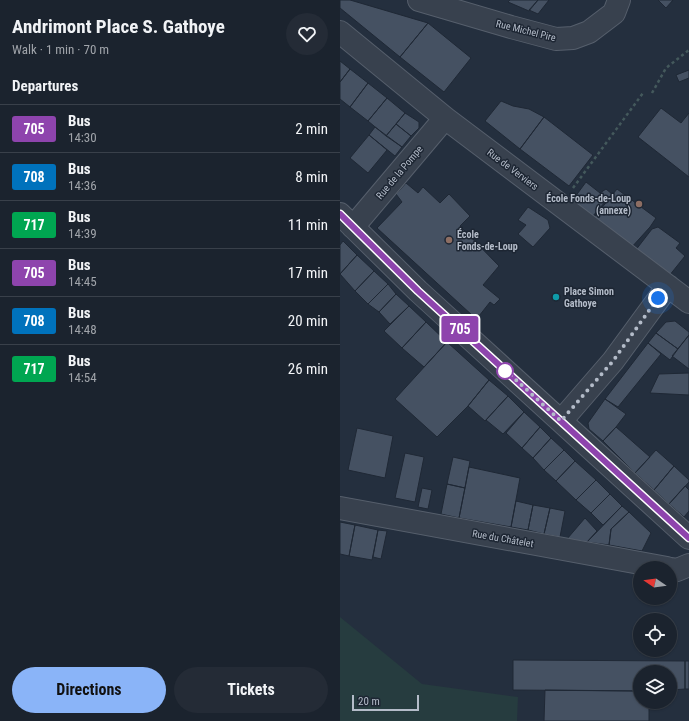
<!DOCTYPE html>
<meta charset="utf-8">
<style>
:root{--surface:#1b232e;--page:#242b36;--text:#f1f3f6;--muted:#a0a4aa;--line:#39404a;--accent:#8ab4f8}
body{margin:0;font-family:"Roboto Condensed",sans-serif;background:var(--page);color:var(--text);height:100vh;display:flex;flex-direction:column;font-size:15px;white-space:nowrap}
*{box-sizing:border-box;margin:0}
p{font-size:13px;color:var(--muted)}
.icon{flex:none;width:22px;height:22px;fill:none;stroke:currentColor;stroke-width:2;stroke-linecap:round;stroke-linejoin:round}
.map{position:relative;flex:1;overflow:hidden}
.panel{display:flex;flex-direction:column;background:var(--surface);width:340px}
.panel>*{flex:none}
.badge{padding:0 8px;border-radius:3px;font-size:14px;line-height:26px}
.needle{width:26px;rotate:283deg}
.controls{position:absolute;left:293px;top:561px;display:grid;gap:8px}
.controls a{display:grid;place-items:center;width:44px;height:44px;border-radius:50%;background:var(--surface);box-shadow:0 1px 3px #0004,0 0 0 1px var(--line);font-size:20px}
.scale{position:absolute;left:12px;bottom:10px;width:67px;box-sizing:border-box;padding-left:4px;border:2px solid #b4bcc9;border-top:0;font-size:11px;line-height:14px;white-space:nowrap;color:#b4bcc9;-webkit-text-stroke:3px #1d2633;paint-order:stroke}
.you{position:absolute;width:20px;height:20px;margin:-10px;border:3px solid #fff;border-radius:50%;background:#1a73e8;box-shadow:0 0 0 6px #1a73e833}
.map>.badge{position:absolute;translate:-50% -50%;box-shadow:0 0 0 2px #fff}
h2{padding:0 12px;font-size:15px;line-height:36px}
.round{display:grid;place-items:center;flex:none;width:42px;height:42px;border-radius:21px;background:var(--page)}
.summary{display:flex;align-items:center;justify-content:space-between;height:68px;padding:0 12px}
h1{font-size:19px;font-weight:700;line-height:30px}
.cta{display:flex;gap:8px;margin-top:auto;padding:8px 12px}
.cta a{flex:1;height:46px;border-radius:24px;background:var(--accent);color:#111;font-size:16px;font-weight:700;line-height:46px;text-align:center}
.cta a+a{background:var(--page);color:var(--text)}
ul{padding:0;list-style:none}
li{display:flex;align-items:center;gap:12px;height:48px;padding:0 12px;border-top:1px solid var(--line)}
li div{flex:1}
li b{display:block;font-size:15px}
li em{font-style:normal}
li .badge{min-width:44px;font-weight:700;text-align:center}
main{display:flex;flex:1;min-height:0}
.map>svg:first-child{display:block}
.green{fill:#263c3f}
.building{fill:#455162;stroke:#1f2835}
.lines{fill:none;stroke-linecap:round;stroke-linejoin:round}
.minor-casing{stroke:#565f6c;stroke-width:24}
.path{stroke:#44595c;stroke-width:2.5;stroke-dasharray:3 3;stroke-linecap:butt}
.minor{stroke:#38414e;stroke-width:22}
.line-casing{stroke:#fff;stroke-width:9}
.line{stroke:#8e44ad;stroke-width:6}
.walk{stroke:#b4bcc9;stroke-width:4;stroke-dasharray:0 7.2}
.education-dot{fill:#8d6e63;stroke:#1d2633;stroke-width:1.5}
.culture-dot{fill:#0f9aa8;stroke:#1d2633;stroke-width:1.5}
.stop-dot{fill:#fff;stroke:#8e44ad;stroke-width:2}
.labels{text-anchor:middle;stroke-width:3;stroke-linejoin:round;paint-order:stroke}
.street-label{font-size:10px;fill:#b4bcc9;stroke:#1d2633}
.poi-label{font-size:10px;font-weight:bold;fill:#b4bcc9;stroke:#1d2633;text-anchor:start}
</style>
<main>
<section class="panel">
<div class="summary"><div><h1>Andrimont Place S. Gathoye</h1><p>Walk · 1 min · 70 m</p></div><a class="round"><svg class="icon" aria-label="heart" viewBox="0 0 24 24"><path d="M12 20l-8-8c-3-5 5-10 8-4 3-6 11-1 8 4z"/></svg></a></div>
<h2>Departures</h2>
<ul>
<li><span class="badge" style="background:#8e44ad;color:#fff">705</span><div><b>Bus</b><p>14:30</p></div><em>2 min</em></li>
<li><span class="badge" style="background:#0072bc;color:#fff">708</span><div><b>Bus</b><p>14:36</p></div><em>8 min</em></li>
<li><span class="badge" style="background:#00a651;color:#fff">717</span><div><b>Bus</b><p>14:39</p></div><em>11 min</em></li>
<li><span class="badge" style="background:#8e44ad;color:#fff">705</span><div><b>Bus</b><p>14:45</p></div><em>17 min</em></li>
<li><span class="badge" style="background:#0072bc;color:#fff">708</span><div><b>Bus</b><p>14:48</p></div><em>20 min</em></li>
<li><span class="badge" style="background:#00a651;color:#fff">717</span><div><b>Bus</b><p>14:54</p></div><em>26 min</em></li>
</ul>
<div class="cta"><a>Directions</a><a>Tickets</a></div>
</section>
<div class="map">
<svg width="349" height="721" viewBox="0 0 349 721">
<rect width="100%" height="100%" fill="#242f3e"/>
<!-- green -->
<path class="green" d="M0,617L82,684L178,697L177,721H0Z"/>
<!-- building -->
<path class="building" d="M0,0H10L88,23L60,57L0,8Z
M170,0H198L189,11L168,2Z
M198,0H209L198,14L189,10Z
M318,0H333L326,8Z
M88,23L131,58L104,92L60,57Z
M0,61L10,69L0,82Z
M10,69L28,83L10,107L0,99V82Z
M349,70V78L339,82L336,75Z
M28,83L47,98L28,121L10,107Z
M47,98L65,113L46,136L28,121Z
M161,101L173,106L189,109L204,117L180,149L145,121Z
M321,108L341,123L349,113V177L298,137Z
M65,113L79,122V128L71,136L56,124Z
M204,117L253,155L229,186L180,149Z
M56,124L71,136L62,147L46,136Z
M35,127L62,147L55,156L29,135Z
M29,135L47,150L28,173L10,158Z
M246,182L260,193L266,189L272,194L252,217L232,201Z
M66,183L78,193L83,187L100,203L109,194L130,216L120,226L159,266L143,285L160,299L154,305L150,302L139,316H133L37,228L62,202L56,194Z
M277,189L316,218L310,227L290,249L252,220Z
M188,207L208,220L210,228L193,247L178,234L186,225L178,220Z
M318,227L340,243L336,248L345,256L329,276L295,251L312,229Z
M3,241L17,255L0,274V245Z
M17,255L34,271L15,291L0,274Z
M34,271L48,284L28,304L15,291Z
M48,284L56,294L39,312L28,304Z
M56,294L69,306L50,324L39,312Z
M69,306L86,322L62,348L44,331Z
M335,321L349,332V335L338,349L316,333L326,322Z
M86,322L107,342L84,367L62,348Z
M316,333L338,349L330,360L308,343Z
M349,335V369L332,356Z
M107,342L149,380L128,406L97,437L55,399Z
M308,343L321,354L278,407L265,399Z
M349,373V395L310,393L319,374Z
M149,380L168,396L145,421L128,406Z
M168,396L184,412L163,434L146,420Z
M265,399L286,414L276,427L263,441L249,429L248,423Z
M184,412L200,427L182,448L166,433Z
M200,427L211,438L193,458L182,448Z
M276,427L310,457L295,473L263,441Z
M17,428L53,436L45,478L8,470Z
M211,438L224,450L204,470L193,458Z
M224,450L235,461L216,481L204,470Z
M316,450L334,466L314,490L295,473Z
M65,453L84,457L75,502L55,498Z
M113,457L130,461L125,488L107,484Z
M235,461L256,480L236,500L216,481Z
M334,466L349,480V482L329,504L314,490Z
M129,467L180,478L171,527L119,518Z
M256,480L270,494L251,513L236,500Z
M107,484L125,488L119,518L101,514Z
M345,486L349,490V511L344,517L329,504Z
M82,488L92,490L88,509L78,507Z
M270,494L282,506L263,525L251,513Z
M176,501L193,505L188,530L171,527Z
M193,505L210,508L204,534L188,530Z
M282,506L289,512L271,529L269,545L247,542Z
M210,508L225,511L220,537L204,534Z
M289,512L311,533L302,551L269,545L271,529Z
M245,518L257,531L247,542L227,539Z
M0,522L15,525L9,556L0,554Z
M15,525L38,530L32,560L9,556Z
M38,530L47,531L41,559L33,557Z
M173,660L345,661V689L330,690V672H300V691L173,690Z
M345,661H349V689H345Z
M205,690L300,691V702H309V721H204Z"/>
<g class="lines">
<!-- minor casing -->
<g class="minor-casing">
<path id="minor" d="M79,0L171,27L216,39L233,38L249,32L274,13L279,0
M0,32L105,118L349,302
M0,214L78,291L349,538
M13,227L105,118
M221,421L273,361L328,286
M0,508L327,568
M330,569L337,570L349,565"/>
</g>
<!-- path -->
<path class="path" d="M312,93L326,68L349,50
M233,188L303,93"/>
<!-- minor -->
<use href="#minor" class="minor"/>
</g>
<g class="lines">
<!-- line casing -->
<g class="line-casing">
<path id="line" d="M0,214L78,291L349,538"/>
</g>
<!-- line -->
<use href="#line" class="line"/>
<!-- walk -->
<path class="walk" d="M165,371L163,368L221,421L273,361L318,298"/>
</g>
<!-- markers -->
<g class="education-dot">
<circle cx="299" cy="204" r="4"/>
<circle cx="109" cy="240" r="4"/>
</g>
<circle class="culture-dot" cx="216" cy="297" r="4"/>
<circle class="stop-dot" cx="165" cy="371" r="8"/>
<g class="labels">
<!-- street labels -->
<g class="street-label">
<text transform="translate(186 30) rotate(14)" y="4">Rue Michel Pire</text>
<text transform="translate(173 169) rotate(37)" y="4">Rue de Verviers</text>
<text transform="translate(59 172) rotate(-50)" y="4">Rue de la Pompe</text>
<text transform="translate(163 538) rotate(10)" y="4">Rue du Châtelet</text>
</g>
<!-- poi labels -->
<g class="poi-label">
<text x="291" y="202" text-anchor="end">École Fonds-de-Loup<tspan x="291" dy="12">(annexe)</tspan></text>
<text x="117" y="238">École<tspan x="117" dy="12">Fonds-de-Loup</tspan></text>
<text x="224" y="295">Place Simon<tspan x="224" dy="12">Gathoye</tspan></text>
</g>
</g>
</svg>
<div class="controls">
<a><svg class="needle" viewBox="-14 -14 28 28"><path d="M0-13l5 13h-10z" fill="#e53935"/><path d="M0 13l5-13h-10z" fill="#a0a4aa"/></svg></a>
<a><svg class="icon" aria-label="locate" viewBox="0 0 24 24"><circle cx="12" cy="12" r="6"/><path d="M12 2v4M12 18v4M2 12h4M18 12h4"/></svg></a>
<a><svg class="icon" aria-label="layers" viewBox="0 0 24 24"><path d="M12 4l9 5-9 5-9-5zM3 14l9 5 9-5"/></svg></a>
</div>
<div class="scale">20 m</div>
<div class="you" style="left:318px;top:298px"></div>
<b class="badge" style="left:120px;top:329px;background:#8e44ad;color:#fff">705</b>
</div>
</main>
